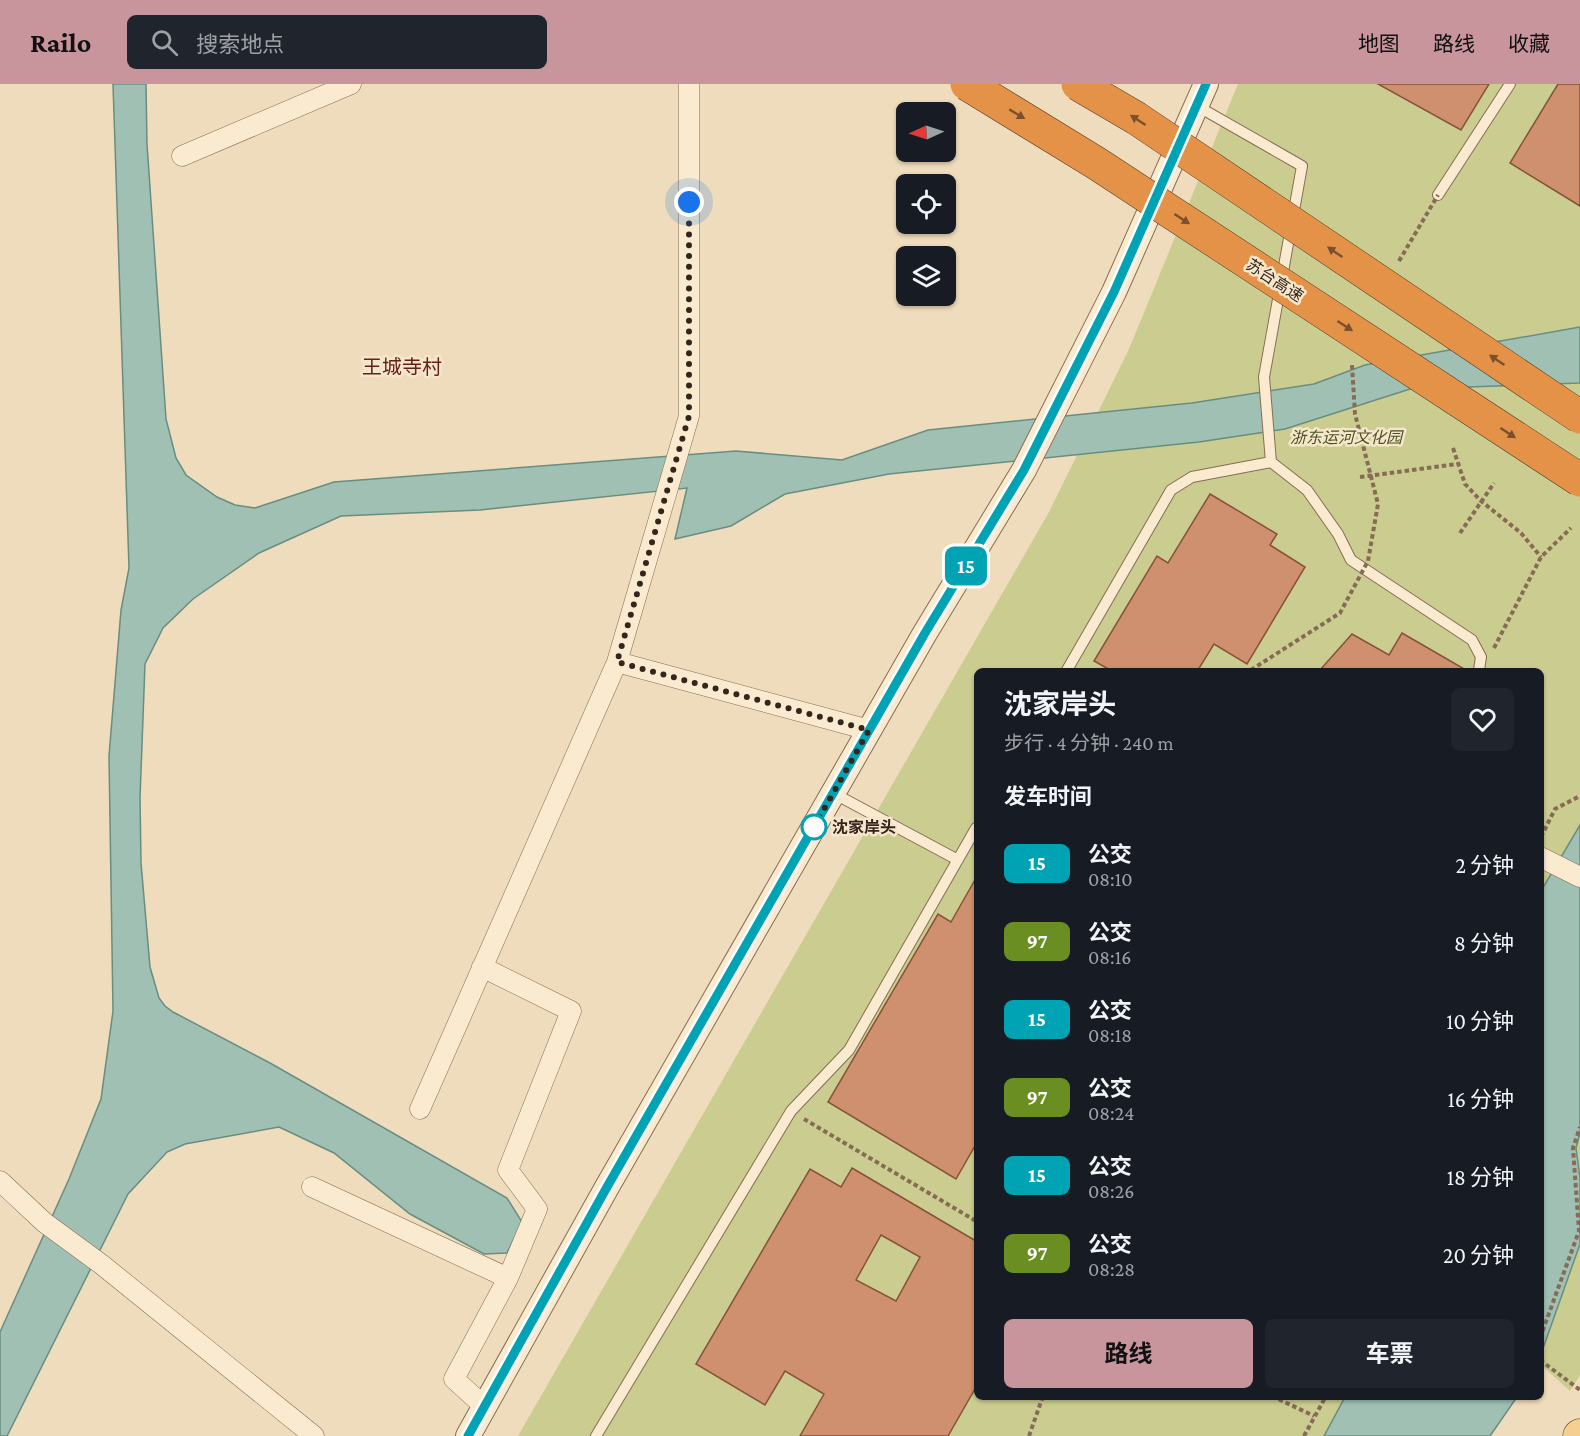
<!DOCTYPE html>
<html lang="zh">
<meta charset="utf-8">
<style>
:root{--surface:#171b24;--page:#20242c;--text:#f1f3f6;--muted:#9ea1a6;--accent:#c9959c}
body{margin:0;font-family:"Crimson Pro","Noto Sans SC",serif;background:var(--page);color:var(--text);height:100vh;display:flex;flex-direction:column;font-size:22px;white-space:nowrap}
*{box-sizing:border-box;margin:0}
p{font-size:20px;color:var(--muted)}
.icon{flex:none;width:33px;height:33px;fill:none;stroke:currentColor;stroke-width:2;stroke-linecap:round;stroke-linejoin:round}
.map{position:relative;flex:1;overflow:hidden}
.panel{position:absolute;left:974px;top:584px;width:570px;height:732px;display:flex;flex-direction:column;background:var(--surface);border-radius:9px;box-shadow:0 2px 4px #0004}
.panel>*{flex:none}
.badge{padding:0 12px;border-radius:9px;font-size:21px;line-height:39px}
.needle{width:39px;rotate:267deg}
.controls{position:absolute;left:896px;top:18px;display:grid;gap:12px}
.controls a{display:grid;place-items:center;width:60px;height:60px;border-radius:9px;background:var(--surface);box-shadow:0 2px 4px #0004;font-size:30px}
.you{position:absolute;width:30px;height:30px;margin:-15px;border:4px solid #fff;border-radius:50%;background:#1a73e8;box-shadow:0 0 0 9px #1a73e833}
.map>.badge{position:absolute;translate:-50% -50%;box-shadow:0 0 0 3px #fff}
h2{padding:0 30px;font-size:22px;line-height:54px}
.round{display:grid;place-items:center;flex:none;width:63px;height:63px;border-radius:9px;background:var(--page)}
.headline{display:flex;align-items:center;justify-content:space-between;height:102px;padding:0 30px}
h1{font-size:28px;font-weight:700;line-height:45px}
.cta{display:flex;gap:12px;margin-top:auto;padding:12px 30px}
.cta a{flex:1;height:69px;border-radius:9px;background:var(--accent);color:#111;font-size:24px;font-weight:700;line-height:69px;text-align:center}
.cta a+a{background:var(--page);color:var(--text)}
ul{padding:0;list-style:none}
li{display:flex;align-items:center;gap:18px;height:78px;padding:0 30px}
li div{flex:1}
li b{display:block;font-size:22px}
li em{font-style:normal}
li .badge{min-width:66px;font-weight:700;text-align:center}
header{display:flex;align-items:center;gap:36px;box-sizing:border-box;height:84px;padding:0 30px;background:var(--accent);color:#111}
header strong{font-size:28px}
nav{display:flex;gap:33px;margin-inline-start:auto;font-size:21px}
.search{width:420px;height:54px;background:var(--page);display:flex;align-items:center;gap:15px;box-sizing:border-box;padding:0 21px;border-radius:9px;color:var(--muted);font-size:22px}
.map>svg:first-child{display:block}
.green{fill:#cbcd90}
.water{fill:#a0c0b4;stroke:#688d81;stroke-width:1.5}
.building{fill:#cf9070;stroke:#87523a;stroke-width:1.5;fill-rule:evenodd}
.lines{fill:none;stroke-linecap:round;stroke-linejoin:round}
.service-casing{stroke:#876c55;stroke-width:12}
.minor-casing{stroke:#876c55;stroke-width:21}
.tertiary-casing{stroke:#876c55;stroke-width:26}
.primary-casing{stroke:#543a2a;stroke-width:33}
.path{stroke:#876c55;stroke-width:4;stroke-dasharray:4.5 3;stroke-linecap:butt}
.service{stroke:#faeacf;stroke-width:10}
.minor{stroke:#faeacf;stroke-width:20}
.tertiary{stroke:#faeacf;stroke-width:24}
.primary{stroke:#f5ce91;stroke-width:32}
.motorway-bridge-casing{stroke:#543a2a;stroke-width:34;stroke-linecap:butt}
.path-bridge{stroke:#876c55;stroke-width:4;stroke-dasharray:4.5 3;stroke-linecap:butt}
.motorway-bridge{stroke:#e49247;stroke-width:33}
.oneway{fill:#7b512d}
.line-casing{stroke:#fff;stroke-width:14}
.line{stroke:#00a3b4;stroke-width:9}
.walk{stroke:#35251b;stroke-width:6;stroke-dasharray:0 10.8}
.stop-dot{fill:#fff;stroke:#00a3b4;stroke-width:3}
.labels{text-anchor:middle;stroke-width:5;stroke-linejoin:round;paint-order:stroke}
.street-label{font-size:16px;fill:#35251b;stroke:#f6e7cc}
.park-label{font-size:16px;font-style:italic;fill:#4a5320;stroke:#f6e7cc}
.stop-label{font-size:16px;font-weight:bold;fill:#35251b;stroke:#f6e7cc;text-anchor:start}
.quarter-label{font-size:20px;fill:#642218;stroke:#f6e7cc}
</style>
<header>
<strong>Railo</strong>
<div class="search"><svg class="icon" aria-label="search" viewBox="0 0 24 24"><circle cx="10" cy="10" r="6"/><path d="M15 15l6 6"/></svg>搜索地点</div>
<nav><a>地图</a><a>路线</a><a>收藏</a></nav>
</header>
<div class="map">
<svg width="1580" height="1352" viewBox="0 0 1580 1352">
<rect width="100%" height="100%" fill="#efdcbc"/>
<!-- green -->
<path class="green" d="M1238,0H1580V808L1541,877L1540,586H976V1312L1384,1313L1362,1352H518L1049,428L1129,265Z
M1580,1035V1291L1570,1307L1541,1281V1243L1570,1064Z"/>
<!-- water -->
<path class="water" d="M113,0H146L147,60L166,335L176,374L186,391L217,413L235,421L255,424L334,398L736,367L842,376L928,346L1192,319L1314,300L1365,281L1580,243V299L1410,305L1285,345L1199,358L889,390L785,410L731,442L675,455L687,404L480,426L341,432L259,469L193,515L163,544L145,580L140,714L141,779L150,883L159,914L165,922L173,928L270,979L507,1114L522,1138L507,1169L484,1170L410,1130L334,1069L279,1043L185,1060L167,1068L128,1110L7,1352H0V1248L69,1095L101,1015L113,927L109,672L121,526L129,484Z
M1580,741V1049L1576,1064L1580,1094V1160L1541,1270V807Z
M1345,1313V1312L1517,1313L1490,1352H1324Z"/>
<!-- building -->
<path class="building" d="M1378,0H1489L1461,46Z
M1558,0H1580V122L1510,79Z
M1210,410L1277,450L1270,461L1305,483L1247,580L1214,560L1198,586H1110L1094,577L1157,472L1168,479Z
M1402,549L1466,586H1320L1352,550L1389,571Z
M976,794V1060L956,1095L828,1018L938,830L951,838Z
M852,1084L976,1157V1303L948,1352H800L824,1310L785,1287L765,1321L696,1280L810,1085L841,1103ZM881,1151L920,1173L896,1217L856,1196Z"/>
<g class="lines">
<!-- service casing -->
<g class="service-casing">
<path id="service" d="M1197,22L1302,82L1264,293L1271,378
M1438,111L1510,0
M1067,586L1171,406L1192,393L1271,378L1307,406L1338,450L1351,476L1472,556L1481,573L1479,586
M833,709L958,776
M596,1352L791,1027L849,966L976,744"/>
</g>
<!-- minor casing -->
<g class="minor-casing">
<path id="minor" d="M182,72L351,0
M617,578L869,646
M1540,773L1580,793
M482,883L571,927L508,1086L537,1125L508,1194L454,1295L485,1323
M420,1025L617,578L689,332V0
M0,1097L45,1139L101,1180L314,1352
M312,1103L508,1194"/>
</g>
<!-- tertiary casing -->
<g class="tertiary-casing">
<path id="tertiary" d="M468,1352L607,1103L925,549L1024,386L1114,208L1206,0"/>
</g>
<!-- primary casing -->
<g class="primary-casing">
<path id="primary" d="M1579,1352L1580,1351"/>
</g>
<!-- path -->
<path class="path" d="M1453,364L1465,400L1481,417L1521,449L1541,473
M1360,393L1457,380
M1460,449L1494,399
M1494,564L1541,473L1571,444
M1541,753L1555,725L1580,712
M804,1035L976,1137
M1540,1254L1579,1147L1573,1064L1580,1043
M1540,1276L1580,1306
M1272,1312L1314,1332
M1029,1352L1043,1312
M1304,1352L1326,1312"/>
<!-- service -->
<use href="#service" class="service"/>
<!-- minor -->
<use href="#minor" class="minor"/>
<!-- tertiary -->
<use href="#tertiary" class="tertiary"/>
<!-- primary -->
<use href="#primary" class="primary"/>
<!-- motorway-bridge casing -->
<g class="motorway-bridge-casing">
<path id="motorway-bridge" d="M967,0L1096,79L1580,396
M1078,0L1136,34L1580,333"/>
</g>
<!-- path-bridge -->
<path class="path-bridge" d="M1399,177L1438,111
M1251,586L1340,529L1368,477L1378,420L1355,330L1352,281"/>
<!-- motorway-bridge -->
<use href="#motorway-bridge" class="motorway-bridge"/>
</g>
<!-- one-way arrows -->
<defs><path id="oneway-solid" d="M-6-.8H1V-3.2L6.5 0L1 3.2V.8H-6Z" transform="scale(1.5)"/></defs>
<g class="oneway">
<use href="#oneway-solid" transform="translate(1017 30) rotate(31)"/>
<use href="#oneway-solid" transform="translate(1138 36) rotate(-147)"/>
<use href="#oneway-solid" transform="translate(1182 135) rotate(33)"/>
<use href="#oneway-solid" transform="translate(1335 168) rotate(-146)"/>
<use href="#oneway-solid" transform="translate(1345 242) rotate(33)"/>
<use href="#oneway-solid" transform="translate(1497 276) rotate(-146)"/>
<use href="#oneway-solid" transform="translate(1508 349) rotate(33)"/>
</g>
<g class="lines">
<!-- line casing -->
<g class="line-casing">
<path id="line" d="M468,1352L607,1103L925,549L1024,386L1114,208L1206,0"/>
</g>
<!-- line -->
<use href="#line" class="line"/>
<!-- walk -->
<path class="walk" d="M689,118V332L617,578L869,646L810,750L814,743"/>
</g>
<!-- markers -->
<circle class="stop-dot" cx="814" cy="743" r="12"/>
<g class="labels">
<!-- street labels -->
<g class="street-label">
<text transform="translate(1275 196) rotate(33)" y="6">苏台高速</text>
</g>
<!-- park labels -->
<g class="park-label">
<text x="1346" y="359">浙东运河文化园</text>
</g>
<!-- stop labels -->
<g class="stop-label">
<text x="832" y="749">沈家岸头</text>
</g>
<!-- quarter labels -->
<g class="quarter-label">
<text x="402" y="290">王城寺村</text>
</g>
</g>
</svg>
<div class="controls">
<a><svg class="needle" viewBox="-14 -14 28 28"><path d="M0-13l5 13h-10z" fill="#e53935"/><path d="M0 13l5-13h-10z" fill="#9ea1a6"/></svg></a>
<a><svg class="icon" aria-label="locate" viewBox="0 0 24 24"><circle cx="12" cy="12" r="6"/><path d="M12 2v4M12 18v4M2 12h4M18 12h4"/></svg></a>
<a><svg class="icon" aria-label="layers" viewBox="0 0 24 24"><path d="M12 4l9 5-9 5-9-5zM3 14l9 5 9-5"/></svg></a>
</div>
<div class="you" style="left:689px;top:118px"></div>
<b class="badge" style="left:966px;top:482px;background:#00a3b4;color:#fff">15</b>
<section class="panel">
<div class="headline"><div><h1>沈家岸头</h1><p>步行 · 4 分钟 · 240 m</p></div><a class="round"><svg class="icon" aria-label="heart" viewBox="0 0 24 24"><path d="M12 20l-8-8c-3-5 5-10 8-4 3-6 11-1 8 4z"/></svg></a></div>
<h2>发车时间</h2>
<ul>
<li><span class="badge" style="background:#00a3b4;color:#fff">15</span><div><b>公交</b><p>08:10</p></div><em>2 分钟</em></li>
<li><span class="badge" style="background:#6b8e23;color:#fff">97</span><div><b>公交</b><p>08:16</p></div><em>8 分钟</em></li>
<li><span class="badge" style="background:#00a3b4;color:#fff">15</span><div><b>公交</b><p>08:18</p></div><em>10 分钟</em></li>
<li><span class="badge" style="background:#6b8e23;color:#fff">97</span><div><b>公交</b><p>08:24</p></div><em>16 分钟</em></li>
<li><span class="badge" style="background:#00a3b4;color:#fff">15</span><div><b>公交</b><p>08:26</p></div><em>18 分钟</em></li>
<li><span class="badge" style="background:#6b8e23;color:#fff">97</span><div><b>公交</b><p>08:28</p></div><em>20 分钟</em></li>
</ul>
<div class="cta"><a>路线</a><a>车票</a></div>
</section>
</div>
